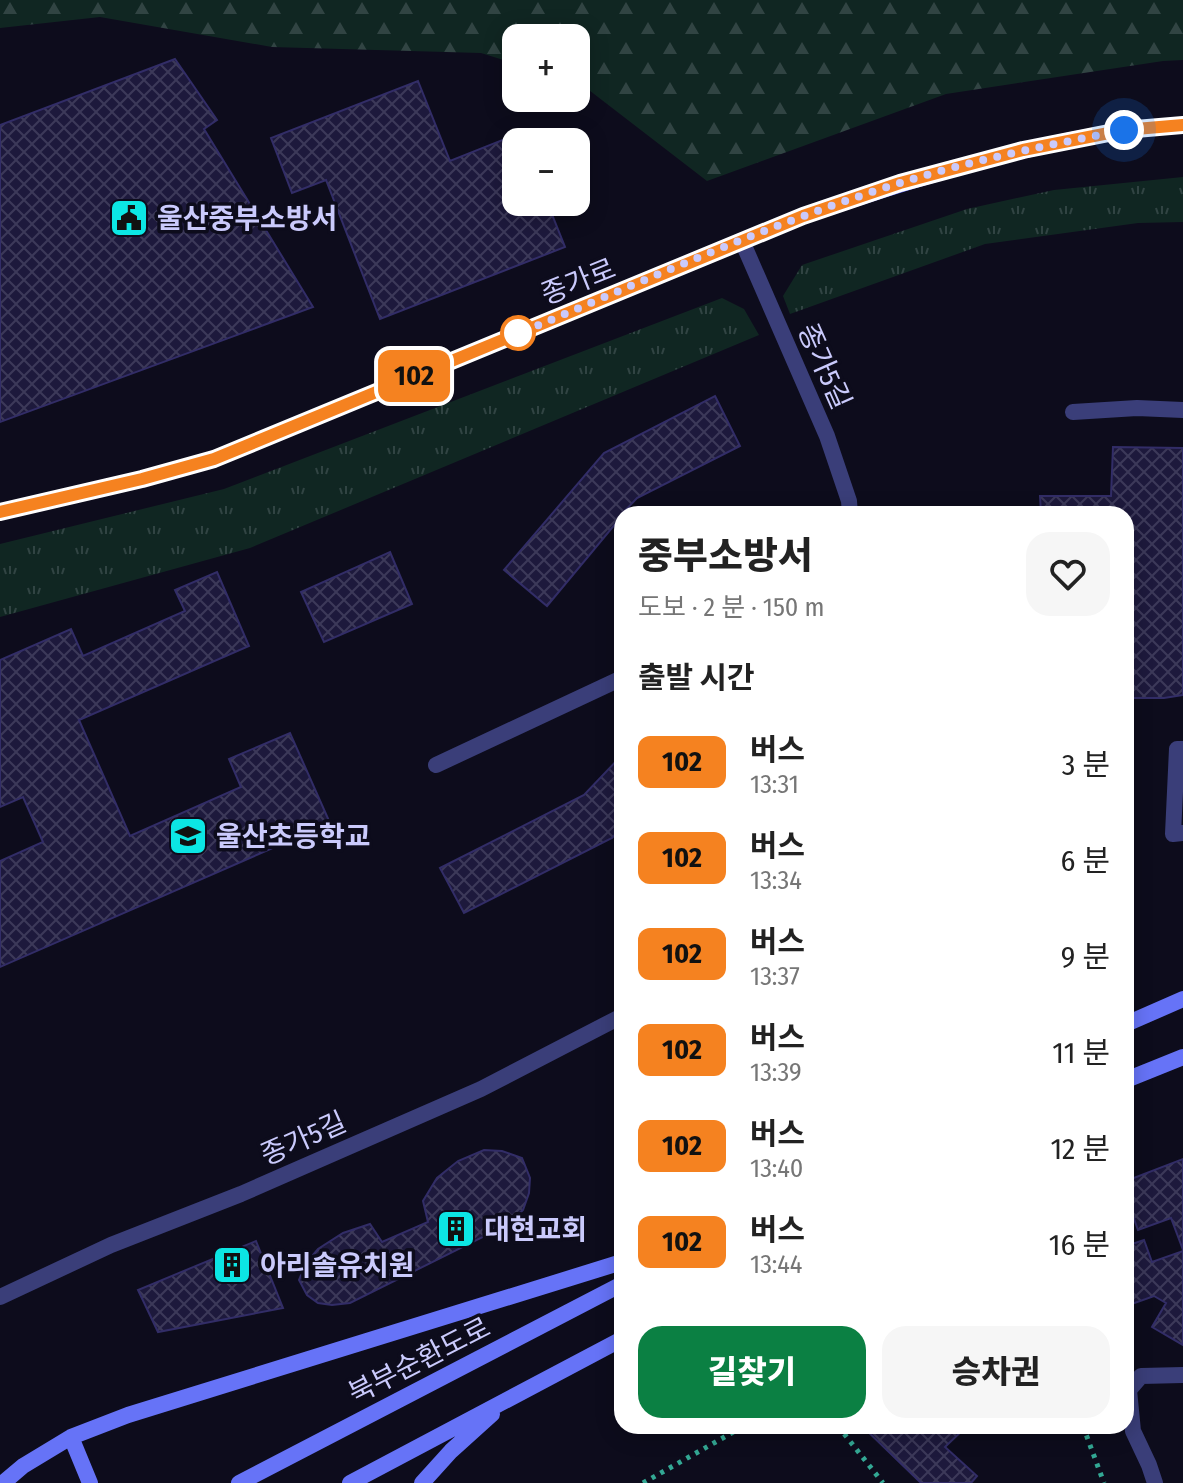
<!DOCTYPE html>
<html lang="ko">
<meta charset="utf-8">
<style>
:root{--surface:#fff;--page:#f6f6f6;--text:#222;--muted:#767676;--accent:#0b8043}
body{margin:0;font-family:"Fira Sans Condensed","Noto Sans KR",sans-serif;background:var(--page);color:var(--text);height:100vh;display:flex;flex-direction:column;font-size:30px;white-space:nowrap}
*{box-sizing:border-box;margin:0}
p{font-size:26px;color:var(--muted)}
.icon{flex:none;width:44px;height:44px;fill:none;stroke:currentColor;stroke-width:2;stroke-linecap:round;stroke-linejoin:round}
.map{position:relative;flex:1;overflow:hidden}
.details{position:absolute;left:614px;top:506px;width:520px;height:928px;display:flex;flex-direction:column;background:var(--surface);border-radius:24px;box-shadow:0 4px 20px #0003}
.details>*{flex:none}
.badge{padding:0 16px;border-radius:12px;font-size:28px;line-height:52px}
.controls{position:absolute;left:502px;top:24px;display:grid;gap:16px}
.controls a{display:grid;place-items:center;width:88px;height:88px;border-radius:16px;background:var(--surface);box-shadow:0 4px 20px #0003;font-size:40px}
.you{position:absolute;width:40px;height:40px;margin:-20px;border:6px solid #fff;border-radius:50%;background:#1a73e8;box-shadow:0 0 0 12px #1a73e833}
.map>.badge{position:absolute;translate:-50% -50%;box-shadow:0 0 0 4px #fff}
h2{padding:0 24px;font-size:30px;line-height:72px}
.round{display:grid;place-items:center;flex:none;width:84px;height:84px;border-radius:24px;background:var(--page)}
.headline{display:flex;align-items:center;justify-content:space-between;height:136px;padding:0 24px}
h1{font-size:38px;font-weight:800;line-height:60px}
.action{display:flex;gap:16px;margin-top:auto;padding:16px 24px}
.action a{flex:1;height:92px;border-radius:24px;background:var(--accent);color:#fff;font-size:32px;font-weight:800;line-height:92px;text-align:center}
.action a+a{background:var(--page);color:var(--text)}
ul{padding:0;list-style:none}
li{display:flex;align-items:center;gap:24px;height:96px;padding:0 24px}
li div{flex:1}
li b{display:block;font-size:30px}
li em{font-style:normal}
li .badge{min-width:88px;font-weight:700;text-align:center}
.map>svg:first-child{display:block}
.grass{fill:url(#grass-tufts)}
.forest{fill:url(#forest-firs)}
.building{fill:url(#building-cross-hatch);stroke:#322d67;stroke-width:2}
.lines{fill:none;stroke-linecap:round;stroke-linejoin:round}
.path{stroke:#33a894;stroke-width:5;stroke-dasharray:4 6;stroke-linecap:butt}
.lane{stroke:#3a3e79;stroke-width:16}
.street{stroke:#3a3e79;stroke-width:16}
.secondary{stroke:#6673f7;stroke-width:16}
.line-casing{stroke:#fff;stroke-width:18}
.line{stroke:#f58220;stroke-width:12}
.walk{stroke:#cacafc;stroke-width:8;stroke-dasharray:0 14.4}
.stop-dot{fill:#fff;stroke:#f58220;stroke-width:4}
.labels{text-anchor:middle;stroke-width:7;stroke-linejoin:round;paint-order:stroke}
.poi-label{font-size:28px;font-weight:bold;fill:#cacafc;stroke:#0d0c1c;text-anchor:start}
.street-label{font-size:28px;fill:#cacafc;stroke:#0d0c1c}
</style>
<div class="map">
<svg width="1183" height="1483" viewBox="0 0 1183 1483">
<defs>
<pattern id="grass-tufts" width="24" height="20" patternUnits="userSpaceOnUse" patternTransform="scale(2)"><rect width="24" height="20" fill="#102622"/><path d="M3 7l-1-3M5 7V3M7 7l1-3M15 17l-1-3M17 17v-4M19 17l1-3" fill="none" stroke="#314443"/></pattern>
<pattern id="forest-firs" width="22" height="20" patternUnits="userSpaceOnUse" patternTransform="scale(2)"><rect width="22" height="20" fill="#102622"/><path d="M5 1l3.5 6h-7zM16 11l3.5 6h-7z" fill="#314443"/></pattern>
<pattern id="building-cross-hatch" width="8" height="8" patternUnits="userSpaceOnUse" patternTransform="scale(2)"><rect width="8" height="8" fill="#1d193c"/><path d="M0 0l8 8M0 8l8-8" fill="none" stroke="#3c3959"/></pattern>
</defs>
<rect width="100%" height="100%" fill="#0d0c1c"/>
<!-- grass -->
<path class="grass" d="M1183,177V222L1138,223L985,244L790,314L783,296L802,265L967,209L1054,190Z
M722,298L744,309L759,335L250,548L0,617V544L224,489Z"/>
<!-- forest -->
<path class="forest" d="M0,0H1183V60L1163,61L946,94L707,181L585,87L576,84V38H516V64L481,53L272,47L100,17L0,28Z"/>
<!-- building -->
<path class="building" d="M175,59L217,120L204,129L313,307L0,422V125Z
M418,81L450,161L520,133L524,142H516V202H547L565,247L380,319L326,180L292,193L271,138Z
M715,396L740,446L637,498L622,514V516L547,606L504,570L604,453Z
M1113,447L1183,448V695L1164,698H1126V514H1041L1040,496H1111Z
M390,552L412,604L324,642L301,592Z
M217,572L249,646L79,720L130,836L241,787L229,759L290,733L330,823L0,967V861L43,842L23,797L0,807V660L71,629L83,656L185,611L175,590Z
M622,755V827L612,838L464,913L440,868L584,795Z
M484,1150L502,1151L522,1158L530,1178L529,1193L523,1210L509,1224L350,1303L332,1305L318,1303L307,1295L299,1280L306,1263L318,1249L343,1233L370,1224L382,1242L428,1222L423,1201L437,1178L458,1161Z
M1183,1159V1250L1171,1218L1138,1230L1126,1197V1181Z
M1144,1240L1152,1262L1183,1251V1345L1152,1327L1166,1303L1154,1296L1126,1306V1246Z
M256,1241L283,1308L158,1332L138,1290Z
M862,1426H967L945,1447L977,1476L971,1483H921Z"/>
<g class="lines">
<!-- path -->
<path class="path" d="M838,1426L883,1483
M1083,1426L1104,1483
M643,1483L744,1426"/>
<!-- lane -->
<path class="lane" d="M1073,412L1137,408L1183,410
M1183,749H1177L1173,834L1183,833"/>
<!-- street -->
<path class="street" d="M742,241L827,436L849,501L850,514
M436,765L622,678
M0,1297L111,1245L241,1194L481,1089L622,1016
M1155,1483L1149,1465L1133,1431L1129,1390L1141,1376L1183,1375"/>
<!-- secondary -->
<path class="secondary" d="M0,512L142,479L214,459L803,216C907,181 1013,148 1122,131C1142,128 1163,127 1183,125
M1126,1024L1183,999
M1126,1080L1183,1057
M71,1437L90,1483
M3,1483L23,1466L71,1437L128,1415L622,1262
M239,1483L622,1284
M350,1483L622,1339
M422,1483L451,1451L492,1414"/>
</g>
<g class="lines">
<!-- line casing -->
<g class="line-casing">
<path id="line" d="M0,512L142,479L214,459L803,216L900,183L1023,150L1124,130L1183,125"/>
</g>
<!-- line -->
<use href="#line" class="line"/>
<!-- walk -->
<path class="walk" d="M518,333L515,335C642,282 768,224 900,183C973,160 1049,145 1124,130"/>
</g>
<!-- icons -->
<defs>
<g id="civic-square" transform="scale(2)"><rect x="-9" y="-9" width="18" height="18" rx="4" fill="#0ce6e4" stroke="#0d0c1c"/><path d="M-.6-6.5H3V-4.5H.6V-3L4-1V1h2V6H-6V1h2V-1L-.6-3ZM-1.2 2.5V6h2.4V2.5Z" fill="#111"/></g>
<g id="school-square" transform="scale(2)"><rect x="-9" y="-9" width="18" height="18" rx="4" fill="#0ce6e4" stroke="#0d0c1c"/><path d="M0-5L7-2L0 1L-7-2ZM-4 1L0 2.5L4 1V4Q0 6-4 4Z" fill="#111"/></g>
<g id="building-square" transform="scale(2)"><rect x="-9" y="-9" width="18" height="18" rx="4" fill="#0ce6e4" stroke="#0d0c1c"/><path d="M-4-6H4V6H1V3H-1V6H-4ZM-2.5-4.3h1.7v1.8h-1.7ZM.8-4.3h1.7v1.8H.8ZM-2.5-1h1.7V.8h-1.7ZM.8-1h1.7V.8H.8Z" fill="#111"/></g>
</defs>
<g fill-rule="evenodd">
<use href="#civic-square" x="129" y="218"/>
<use href="#school-square" x="188" y="836"/>
<use href="#building-square" x="456" y="1229"/>
<use href="#building-square" x="232" y="1265"/>
</g>
<!-- markers -->
<circle class="stop-dot" cx="518" cy="333" r="16"/>
<g class="labels">
<!-- poi labels -->
<g class="poi-label">
<text x="157" y="228">울산중부소방서</text>
<text x="216" y="846">울산초등학교</text>
<text x="484" y="1239">대현교회</text>
<text x="260" y="1275">아리솔유치원</text>
</g>
<!-- street labels -->
<g class="street-label">
<text transform="translate(578 281) rotate(-22)" y="10">종가로</text>
<text transform="translate(825 366) rotate(66)" y="10">종가5길</text>
<text transform="translate(303 1138) rotate(-24)" y="10">종가5길</text>
<text transform="translate(419 1360) rotate(-27)" y="10">북부순환도로</text>
</g>
</g>
</svg>
<div class="controls">
<a>+</a>
<a>−</a>
</div>
<div class="you" style="left:1124px;top:130px"></div>
<b class="badge" style="left:414px;top:376px;background:#f58220;color:#111">102</b>
<section class="details">
<div class="headline"><div><h1>중부소방서</h1><p>도보 · 2 분 · 150 m</p></div><a class="round"><svg class="icon" aria-label="heart" viewBox="0 0 24 24"><path d="M12 20l-8-8c-3-5 5-10 8-4 3-6 11-1 8 4z"/></svg></a></div>
<h2>출발 시간</h2>
<ul>
<li><span class="badge" style="background:#f58220;color:#111">102</span><div><b>버스</b><p>13:31</p></div><em>3 분</em></li>
<li><span class="badge" style="background:#f58220;color:#111">102</span><div><b>버스</b><p>13:34</p></div><em>6 분</em></li>
<li><span class="badge" style="background:#f58220;color:#111">102</span><div><b>버스</b><p>13:37</p></div><em>9 분</em></li>
<li><span class="badge" style="background:#f58220;color:#111">102</span><div><b>버스</b><p>13:39</p></div><em>11 분</em></li>
<li><span class="badge" style="background:#f58220;color:#111">102</span><div><b>버스</b><p>13:40</p></div><em>12 분</em></li>
<li><span class="badge" style="background:#f58220;color:#111">102</span><div><b>버스</b><p>13:44</p></div><em>16 분</em></li>
</ul>
<div class="action"><a>길찾기</a><a>승차권</a></div>
</section>
</div>
